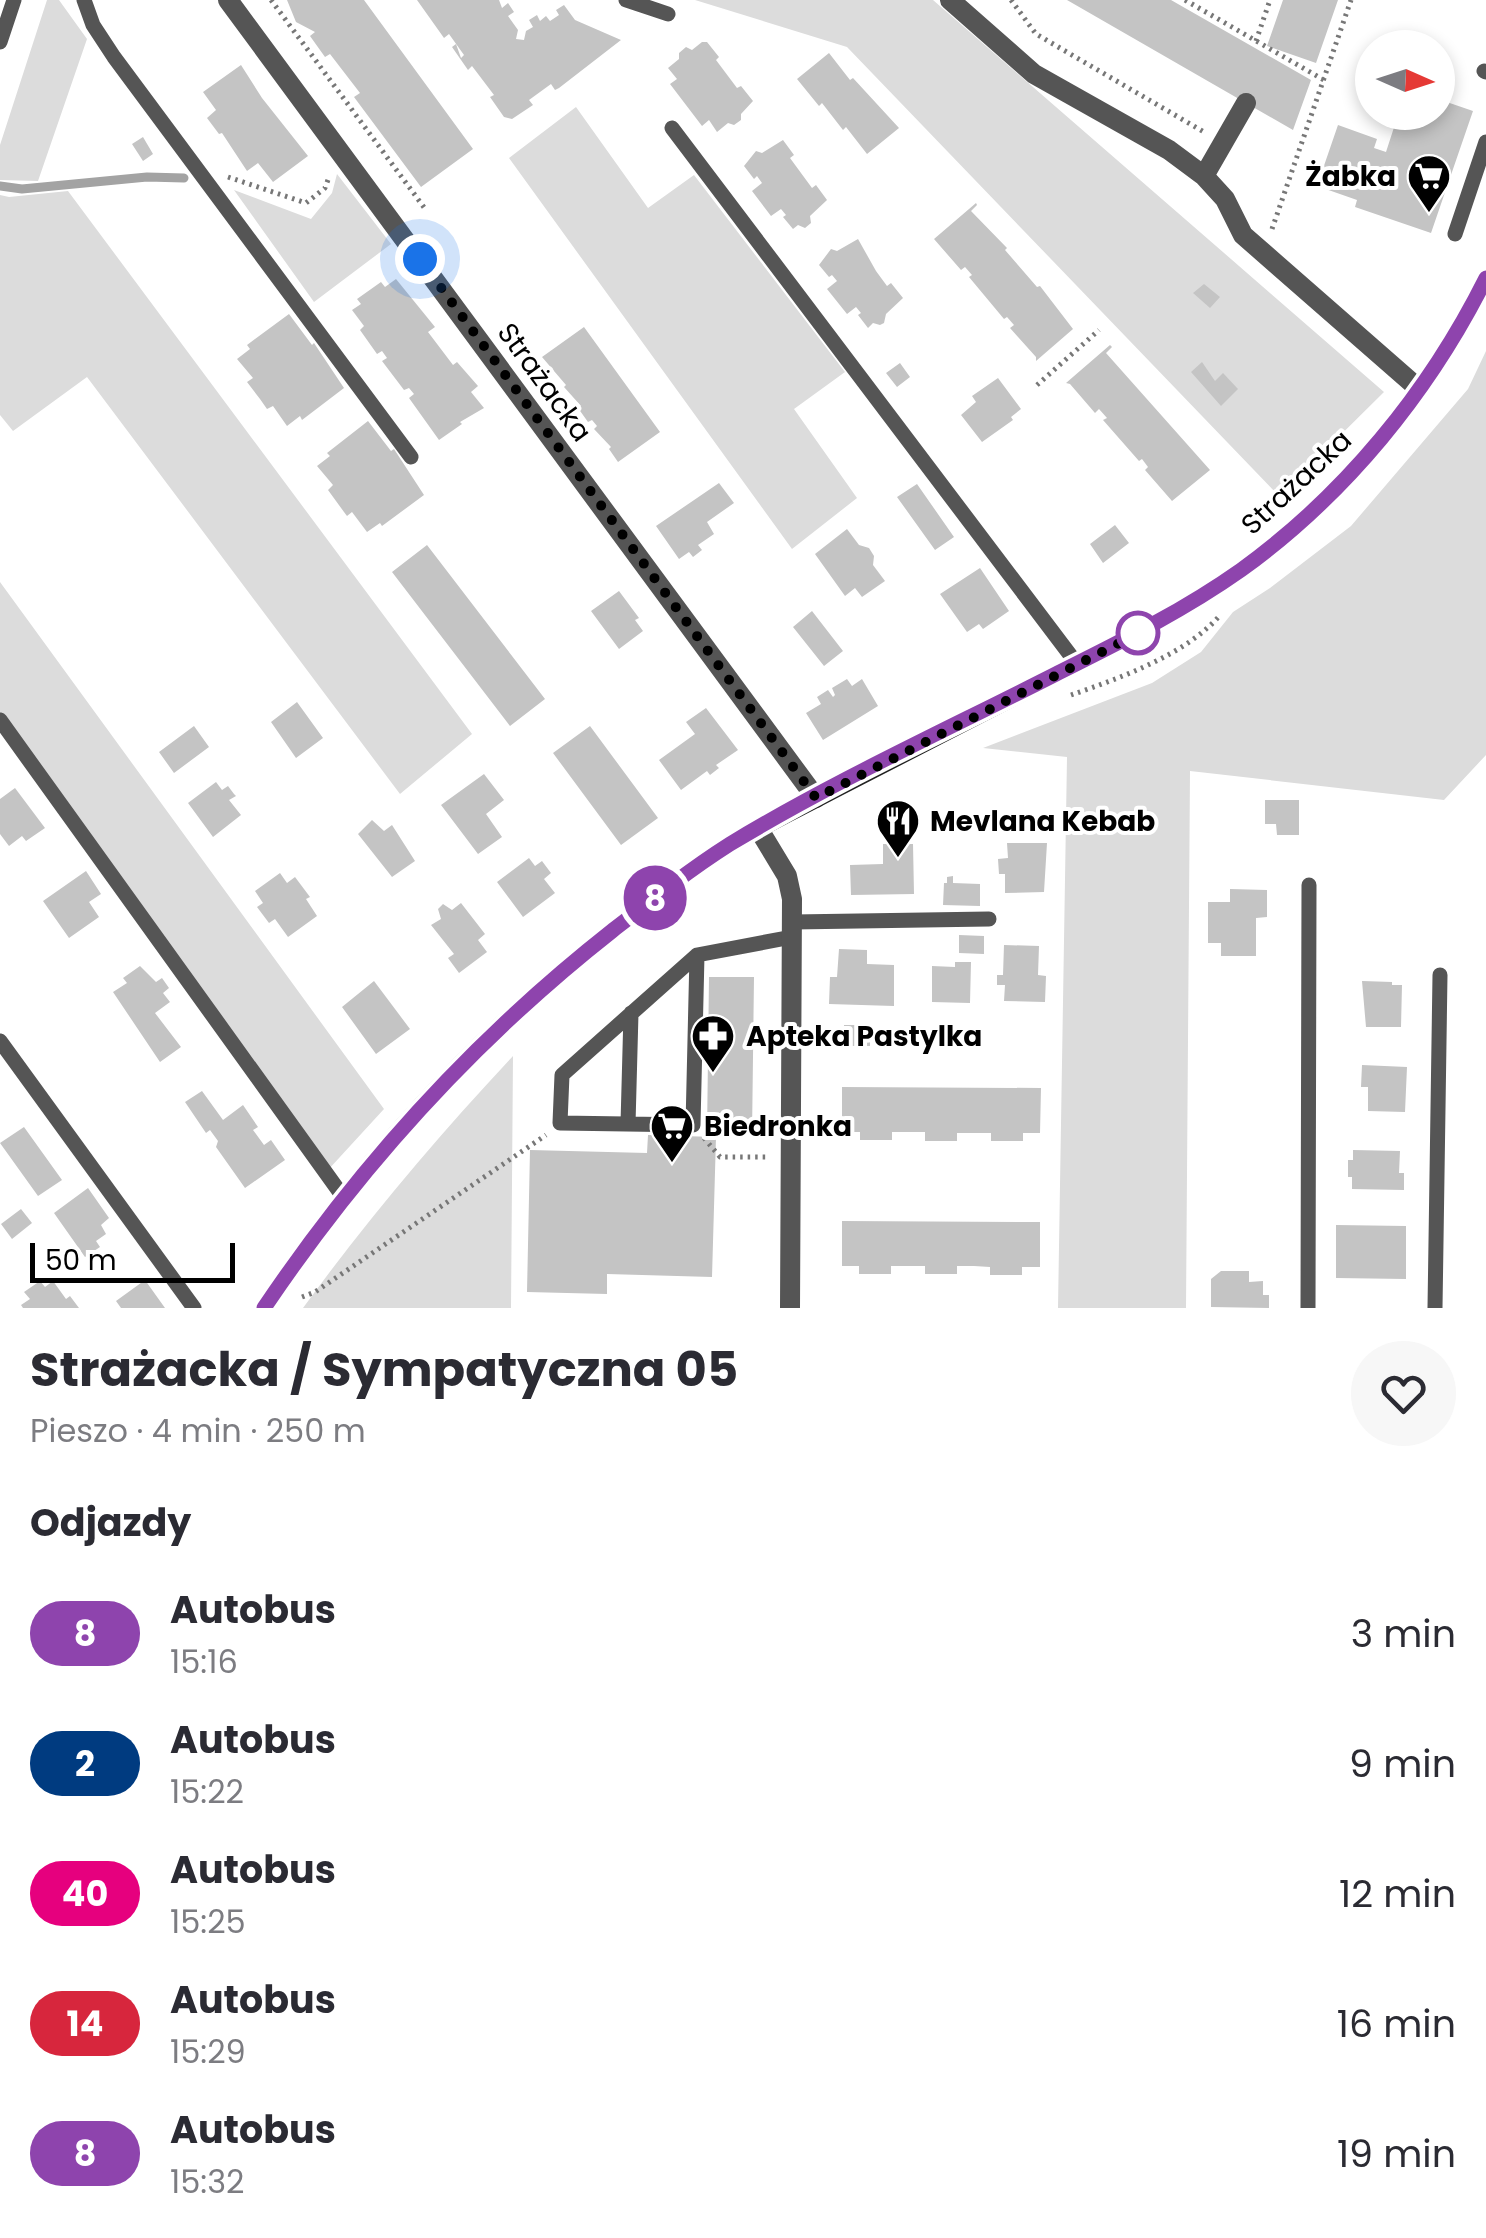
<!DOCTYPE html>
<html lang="pl">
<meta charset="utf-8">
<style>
:root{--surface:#fff;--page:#f7f7f7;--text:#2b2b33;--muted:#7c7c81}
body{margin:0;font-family:Poppins,sans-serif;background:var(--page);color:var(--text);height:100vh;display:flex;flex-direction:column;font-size:38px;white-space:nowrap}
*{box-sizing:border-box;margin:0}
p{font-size:32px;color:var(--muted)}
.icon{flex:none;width:55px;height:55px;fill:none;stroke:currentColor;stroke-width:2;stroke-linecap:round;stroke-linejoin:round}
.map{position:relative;height:1308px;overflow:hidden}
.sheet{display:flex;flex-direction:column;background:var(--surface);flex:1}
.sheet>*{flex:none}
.badge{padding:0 20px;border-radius:32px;font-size:35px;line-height:65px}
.needle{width:65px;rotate:93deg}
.buttons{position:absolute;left:1355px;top:30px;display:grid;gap:20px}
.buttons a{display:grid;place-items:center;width:100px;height:100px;border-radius:50%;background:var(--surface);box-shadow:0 5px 15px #0003;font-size:50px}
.scale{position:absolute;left:30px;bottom:25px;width:205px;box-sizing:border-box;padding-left:10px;border:5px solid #000;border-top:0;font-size:28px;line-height:35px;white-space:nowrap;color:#000;-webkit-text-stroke:8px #fff;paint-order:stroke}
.you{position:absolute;width:50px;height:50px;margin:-25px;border:8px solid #fff;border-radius:50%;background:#1a73e8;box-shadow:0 0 0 15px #1a73e833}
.map>.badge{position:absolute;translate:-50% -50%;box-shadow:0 0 0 5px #fff}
h2{padding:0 30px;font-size:38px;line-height:90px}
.round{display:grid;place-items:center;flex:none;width:105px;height:105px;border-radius:52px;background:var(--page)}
.summary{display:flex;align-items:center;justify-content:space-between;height:170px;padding:0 30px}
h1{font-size:48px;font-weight:700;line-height:75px}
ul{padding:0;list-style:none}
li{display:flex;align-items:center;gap:30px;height:130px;padding:0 30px}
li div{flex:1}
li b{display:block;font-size:38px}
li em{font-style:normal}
li .badge{min-width:110px;font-weight:700;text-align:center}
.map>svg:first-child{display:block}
.green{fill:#dcdcdc}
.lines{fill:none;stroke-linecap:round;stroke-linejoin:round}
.stream{stroke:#a3a3a3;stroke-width:9}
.building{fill:#c4c4c4}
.path{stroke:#777;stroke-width:5;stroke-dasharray:2.5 5;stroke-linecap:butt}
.lane{stroke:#555;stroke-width:15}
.street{stroke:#555;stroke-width:20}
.secondary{stroke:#222;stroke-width:20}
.line-casing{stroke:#fff;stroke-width:22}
.line{stroke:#8e44ad;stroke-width:15}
.walk{stroke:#000;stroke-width:10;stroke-dasharray:0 18}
.stop-dot{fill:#fff;stroke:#8e44ad;stroke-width:5}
.labels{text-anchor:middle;stroke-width:8;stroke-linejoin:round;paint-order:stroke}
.poi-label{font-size:28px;font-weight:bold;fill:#000;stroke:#fff;text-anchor:start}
.street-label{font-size:28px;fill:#000;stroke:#fff}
</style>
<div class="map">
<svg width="1486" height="1308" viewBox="0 0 1486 1308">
<rect width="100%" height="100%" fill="#fff"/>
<!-- green -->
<path class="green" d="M47,0H59L87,39L38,181L0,180V145Z
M695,0H933L1384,392L1279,496L847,47Z
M576,107L648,208L694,175L845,372L794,409L857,498L792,549L509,158Z
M337,174L391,244L314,302L234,190L311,219L332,193Z
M68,191L472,734L400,794L87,377L13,431L0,415V195L9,197Z
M1486,351V755L1444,800L1190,771L1186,1308H1058L1067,757L983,748L1152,683L1201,652L1233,612L1270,588L1351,526L1468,389Z
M0,582L384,1109L328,1170L0,715Z
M513,1056L511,1308H303C367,1220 438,1136 513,1056Z"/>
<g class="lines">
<!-- stream -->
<path class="stream" d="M0,186L22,189L147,177L184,178"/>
</g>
<!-- building -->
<path class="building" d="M287,0H364L473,149L421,187L354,97L360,93L330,54L325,57L310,36L315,32L296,22Z
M417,0H499L502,8L508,3L514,12L508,16L518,30L516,39L524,40L526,31L533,27L529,20L537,15L540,21L546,16L550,21L559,15L556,10L564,5L575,20L621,40L559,88L555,90L551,84L529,100L533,105L512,119L504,117L490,97L494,95L472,66L468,70L452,47L456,44L461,58L464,55L449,34L444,38Z
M1067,0H1171L1311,80L1293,130Z
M1283,0H1338L1316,63L1267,46Z
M702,42H707L719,57L716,60L737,88L741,86L753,101L741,114V120L734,125L728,123L717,132L709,120L702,126L670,84L677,79L668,68L679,59V53L686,47L692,50Z
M829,53L850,80L853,78L899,128L867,154L846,127L843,130L822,103L819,106L797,79Z
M241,65L262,98L308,156L273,182L258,163L247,171L222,133L219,134L207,118L216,110L203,92Z
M1438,99L1473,111L1431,233L1355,207L1357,200L1317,186L1338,125L1377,139L1374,148L1386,152L1399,112H1438Z
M143,137L153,154L143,161L132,144Z
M783,140L794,155L790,158L812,188L816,185L827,200L810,216L811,223L805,228L798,225L793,229L783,217L786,215L781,209L771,216L752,191L762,183L757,176L754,179L744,166L756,151L762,153Z
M976,203L977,205L971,211L1007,248L1005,250L1037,287L1040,286L1073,329L1036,361V357L1010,328L1014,325L1007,317L1004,319L969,277L972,275L965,267L961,270L934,239Z
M858,239L876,271L887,286L891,283L903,298L886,314L884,323L880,325L873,323L868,328L858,315L861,313L856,307L847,314L827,289L837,281L832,275L829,277L819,265L831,249L837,251Z
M396,279L435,327L428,332L453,365L457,362L478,386L471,392L484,408L460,422L462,424L439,440L409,398L414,394L409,388L404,390L382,361L387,358L382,351L377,354L360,330L364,326L352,310L361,304L357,299L381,282L385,287Z
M1204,284L1220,297L1210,308L1193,293Z
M289,314L312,345L314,343L344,388L302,420L300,416L287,426L273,406L267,409L260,399L247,382L253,378L237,359L250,349L247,345Z
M584,327L660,432L618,462L609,449L611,447L594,429L597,426L592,420L588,422L578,408L581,406L564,387L566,385L542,357Z
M1110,345L1112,347L1106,353L1210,470L1172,501L1145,470L1148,467L1142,459L1139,461L1103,420L1107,418L1099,409L1095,413L1070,384L1066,383Z
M1202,362L1215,381L1223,373L1238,389L1221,406L1191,372Z
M900,363L910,377L897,387L886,373Z
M998,378L1021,409L1011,417L1013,420L982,442L961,415L976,402L972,396Z
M368,421L391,451L394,449L424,495L382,526L380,523L367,532L352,512L347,516L344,512L328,490L333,485L317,466L330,456L327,453Z
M719,483L734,503L707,522L714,534L698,545L702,550L693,557L689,552L679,559L656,526Z
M917,484L954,537L935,550L897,497Z
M1115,525L1129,543L1103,563L1090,544Z
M847,529L859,545L869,548L874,556L873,565L885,581L862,597L855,588L845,596L815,554Z
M427,545L545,699L510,726L392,572Z
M980,568L1009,611L983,629L979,624L967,632L940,594Z
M619,591L639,618L635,620L643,631L619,649L591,611Z
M812,611L843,651L824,666L793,627Z
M847,679L852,686L862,679L878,706L823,740L806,713L821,704L817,697L828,690L833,697L835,695L832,688Z
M297,702L323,738L296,758L271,722Z
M706,708L738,750L716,765L719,768L710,775L707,771L681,790L659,760L695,734L686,722Z
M194,726L209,747L174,773L159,752Z
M590,726L658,818L621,845L553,753Z
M484,774L504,800L486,814L502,837L478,854L441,805Z
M216,782L222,790L228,786L234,794L236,796L229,800L241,815L213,837L188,803Z
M15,788L45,828L26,841L22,836L9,846L0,834V799Z
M1265,800H1299V835H1277L1276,824H1265Z
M372,820L384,831L392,825L415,861L392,877L358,834Z
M1007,843H1047L1044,892L1005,893V874H999L998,859L1008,858Z
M883,844H913L914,894L851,895L850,865L883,864Z
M529,858L535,866L542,861L551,873L544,879L555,893L523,917L497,882Z
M86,871L101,894L89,902L99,917L69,938L43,901Z
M280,873L287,883L295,877L310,897L306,899L317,916L288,937L275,919L269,923L257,907L263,903L255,891Z
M953,876V883L980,884V906L943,905L944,883H947V877Z
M1230,889L1267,890V917L1256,918V956H1221V943H1208V902H1230Z
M461,903L485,934L478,940L487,952L459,973L448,958L454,954L431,925L441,919L438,909L443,904L452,910Z
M959,935L984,936V954L959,953Z
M1004,945L1039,946L1038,975L1046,976L1045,1002L1004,1001L1005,985H997V975H1003Z
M839,949L867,950V964L894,965V1006L829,1004L830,977H837Z
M955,962H971L970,1003L932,1002V966L955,967Z
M140,966L156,982L162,978L169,988L163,993L170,1002L155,1013L181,1047L160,1062L113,992L127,983L123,978Z
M709,977H754L752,1136L707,1135Z
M374,981L410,1029L376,1054L342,1007Z
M1362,981L1392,982V985H1402L1401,1027H1366Z
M844,1025H870V1046H844Z
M1362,1065L1407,1067L1405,1112L1368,1111V1087H1361Z
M842,1087L1041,1088L1040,1133H1023V1141H991V1133H957V1141H925V1132H892V1140H860V1132H842Z
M202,1091L223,1120L243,1105L258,1127L253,1130L264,1145L271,1140L285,1160L245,1188L216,1147L218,1141L210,1130L206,1133L185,1102Z
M24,1127L62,1180L38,1196L0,1143Z
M648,1135L716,1137L712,1277L607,1274V1294L527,1292L530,1150L647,1153Z
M1353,1150L1400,1151L1399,1173H1404V1190L1352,1189V1177H1348V1160H1353Z
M88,1188L109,1218L101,1225L106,1234L96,1241L100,1247L85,1257L54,1213Z
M21,1209L32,1223L12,1239L1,1224Z
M842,1221L1040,1222V1267H1022V1275H990V1267L974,1266H957V1274H925V1266H891V1274H859V1266H842Z
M1336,1225L1406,1226V1279L1336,1278Z
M1221,1271H1249V1282L1263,1281V1295H1269V1308L1211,1307V1279Z
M145,1280L165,1308H121L116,1301Z
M40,1281L45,1287L53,1281L66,1299L70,1296L79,1308H23L21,1305L30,1299L24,1292Z"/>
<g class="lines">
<!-- path -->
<path class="path" d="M271,0L426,210
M1011,0L1036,34L1204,132
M1185,0L1324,80
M1256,41L1270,0
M228,177L306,203L325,188L329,177
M1272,229L1351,0
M1037,385L1099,330
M1071,695C1120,678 1188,654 1221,614
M704,1138L720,1157H770
M302,1297L315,1292L546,1135"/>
<!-- lane -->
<path class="lane" d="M84,0L93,25L114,57L411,457
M626,0L668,14
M0,42L14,0
M1484,71L1486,72
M672,128L1077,664
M1455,234L1486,142
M0,720L344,1198
M793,922L989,919
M697,955L693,1125L560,1123L562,1075L697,955L792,937
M0,1041L194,1308
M628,1124L631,1013
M1308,1308L1309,885
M1435,1308L1440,975"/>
<!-- street -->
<path class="street" d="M228,0L816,798
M950,0L1034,74L1169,150L1204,176L1225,199L1243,235L1419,389
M1204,176L1246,103
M758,828L787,876L792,899L790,1308"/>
<!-- secondary -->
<path class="secondary" d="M264,1308C362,1163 474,1039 612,931C650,901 689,870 730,844C763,824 797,808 831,790C906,751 981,712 1056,674C1120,642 1183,611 1241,570C1345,495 1429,392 1486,278"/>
</g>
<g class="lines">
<!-- line casing -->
<g class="line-casing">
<path id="line" d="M264,1308C361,1164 476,1038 612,931C650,901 689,870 730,844C834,781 948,729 1056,674C1120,642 1183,611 1241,570C1345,495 1429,392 1486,278"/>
</g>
<!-- line -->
<use href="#line" class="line"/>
<!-- walk -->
<path class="walk" d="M420,259L816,798L1141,632L1138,633"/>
</g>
<!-- icons -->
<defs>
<g id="supermarket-pin" transform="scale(2.25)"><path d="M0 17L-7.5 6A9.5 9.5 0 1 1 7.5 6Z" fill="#000" stroke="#fff"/><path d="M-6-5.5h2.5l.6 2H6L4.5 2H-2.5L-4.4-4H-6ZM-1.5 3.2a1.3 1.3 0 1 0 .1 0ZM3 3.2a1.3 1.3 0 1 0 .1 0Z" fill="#fff"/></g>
<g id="restaurant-pin" transform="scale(2.25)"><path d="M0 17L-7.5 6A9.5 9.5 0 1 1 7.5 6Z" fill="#000" stroke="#fff"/><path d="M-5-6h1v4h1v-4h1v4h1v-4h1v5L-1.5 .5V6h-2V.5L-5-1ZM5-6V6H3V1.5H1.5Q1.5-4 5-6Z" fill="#fff"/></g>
<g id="pharmacy-pin" transform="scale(2.25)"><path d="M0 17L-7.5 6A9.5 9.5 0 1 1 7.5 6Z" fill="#000" stroke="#fff"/><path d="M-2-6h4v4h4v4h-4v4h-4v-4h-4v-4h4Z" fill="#fff"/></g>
</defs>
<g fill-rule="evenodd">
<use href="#supermarket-pin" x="1429" y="176"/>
<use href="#restaurant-pin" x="898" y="821"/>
<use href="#pharmacy-pin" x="713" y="1036"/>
<use href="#supermarket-pin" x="672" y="1126"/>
</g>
<!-- markers -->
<circle class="stop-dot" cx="1138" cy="633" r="20"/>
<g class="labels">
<!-- poi labels -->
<g class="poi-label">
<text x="1396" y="186" text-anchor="end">Żabka</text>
<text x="930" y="831">Mevlana Kebab</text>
<text x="746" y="1046">Apteka Pastylka</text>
<text x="704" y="1136">Biedronka</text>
</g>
<!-- street labels -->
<g class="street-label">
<text transform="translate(545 382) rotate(54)" y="10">Strażacka</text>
<text transform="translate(1296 482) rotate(-43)" y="10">Strażacka</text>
</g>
</g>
</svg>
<div class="buttons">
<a><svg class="needle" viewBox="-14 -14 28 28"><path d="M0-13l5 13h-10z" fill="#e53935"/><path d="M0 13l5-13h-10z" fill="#7c7c81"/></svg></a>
</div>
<div class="scale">50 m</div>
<div class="you" style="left:420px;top:259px"></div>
<b class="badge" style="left:655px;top:898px;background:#8e44ad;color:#fff">8</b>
</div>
<section class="sheet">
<div class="summary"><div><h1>Strażacka / Sympatyczna 05</h1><p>Pieszo · 4 min · 250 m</p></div><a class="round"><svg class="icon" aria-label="heart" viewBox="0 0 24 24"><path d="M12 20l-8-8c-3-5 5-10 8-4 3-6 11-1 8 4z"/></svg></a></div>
<h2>Odjazdy</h2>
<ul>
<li><span class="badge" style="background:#8e44ad;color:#fff">8</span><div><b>Autobus</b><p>15:16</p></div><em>3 min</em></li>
<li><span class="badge" style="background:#003b80;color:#fff">2</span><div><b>Autobus</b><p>15:22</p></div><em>9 min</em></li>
<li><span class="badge" style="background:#e6007e;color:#fff">40</span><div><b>Autobus</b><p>15:25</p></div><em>12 min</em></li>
<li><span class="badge" style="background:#d7263d;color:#fff">14</span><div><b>Autobus</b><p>15:29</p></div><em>16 min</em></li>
<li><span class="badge" style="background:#8e44ad;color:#fff">8</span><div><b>Autobus</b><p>15:32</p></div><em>19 min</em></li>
</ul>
</section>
